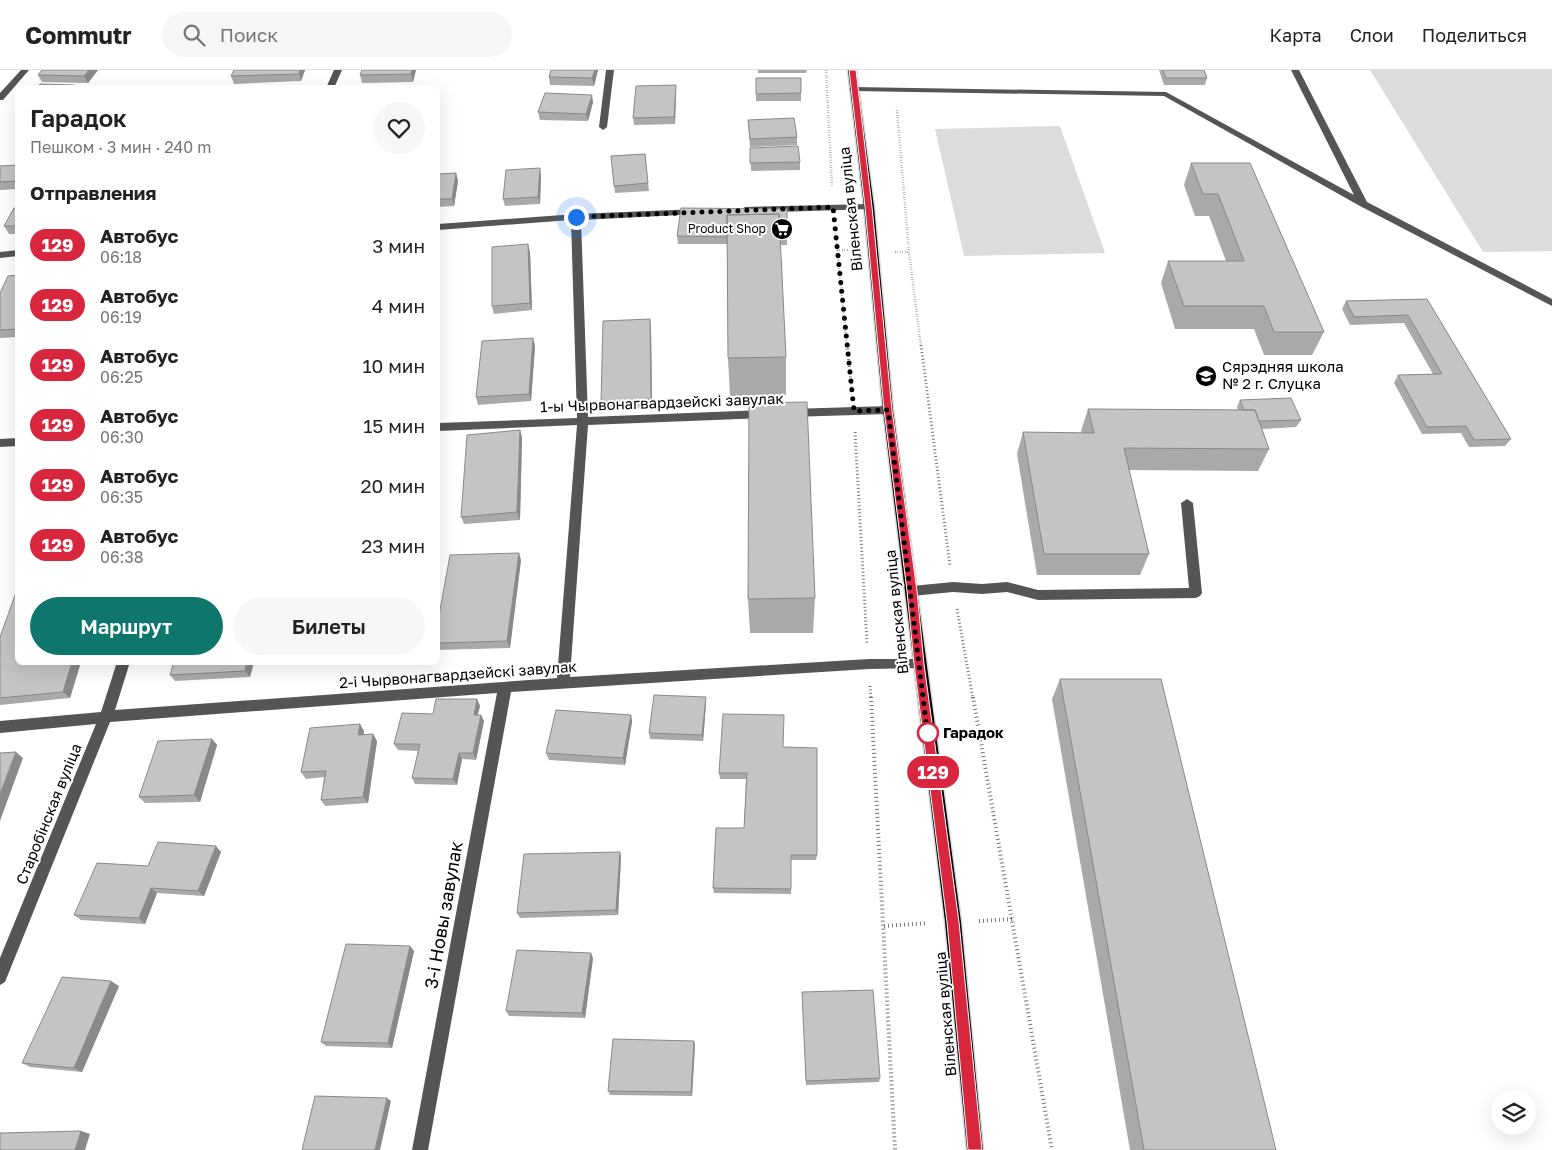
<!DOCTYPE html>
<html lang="ru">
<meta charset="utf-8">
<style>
:root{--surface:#fff;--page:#f6f6f6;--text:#222;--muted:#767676;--line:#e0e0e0;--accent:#0f766e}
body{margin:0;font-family:"Golos Text",sans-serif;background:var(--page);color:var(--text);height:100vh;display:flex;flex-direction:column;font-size:19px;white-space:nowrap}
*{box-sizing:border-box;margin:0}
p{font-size:16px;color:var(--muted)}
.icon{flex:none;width:28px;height:28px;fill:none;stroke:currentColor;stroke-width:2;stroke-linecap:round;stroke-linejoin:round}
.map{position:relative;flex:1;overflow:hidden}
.drawer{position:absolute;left:15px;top:15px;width:425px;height:580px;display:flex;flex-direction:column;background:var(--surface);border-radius:8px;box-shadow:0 5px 20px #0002}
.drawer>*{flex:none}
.badge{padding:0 10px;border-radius:16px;font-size:18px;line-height:32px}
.buttons{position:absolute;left:1491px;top:1020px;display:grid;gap:10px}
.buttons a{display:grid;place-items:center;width:45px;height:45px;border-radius:50%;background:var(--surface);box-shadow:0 5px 20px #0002;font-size:25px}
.you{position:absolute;width:25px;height:25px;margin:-12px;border:4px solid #fff;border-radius:50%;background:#1a73e8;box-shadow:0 0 0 8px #1a73e833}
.map>.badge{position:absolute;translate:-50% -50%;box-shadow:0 0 0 2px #fff}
h2{padding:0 15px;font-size:19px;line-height:45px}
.round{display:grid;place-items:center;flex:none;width:52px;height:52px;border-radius:26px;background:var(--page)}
.summary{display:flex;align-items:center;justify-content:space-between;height:85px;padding:0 15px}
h1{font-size:24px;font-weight:600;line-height:38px}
.primary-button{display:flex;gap:10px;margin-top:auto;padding:10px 15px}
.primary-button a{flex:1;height:58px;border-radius:30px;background:var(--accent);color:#fff;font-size:20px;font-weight:600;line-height:58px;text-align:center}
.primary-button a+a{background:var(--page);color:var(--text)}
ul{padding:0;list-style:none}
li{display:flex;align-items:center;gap:15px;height:60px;padding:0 15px}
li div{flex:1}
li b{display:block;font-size:19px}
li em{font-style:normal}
li .badge{min-width:55px;font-weight:700;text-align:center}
header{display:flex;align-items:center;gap:30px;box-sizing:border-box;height:70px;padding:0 25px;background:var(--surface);border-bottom:1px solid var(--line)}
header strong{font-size:24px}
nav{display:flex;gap:28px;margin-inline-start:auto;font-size:18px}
.search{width:350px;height:45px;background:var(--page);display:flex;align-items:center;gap:12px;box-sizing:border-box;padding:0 18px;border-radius:28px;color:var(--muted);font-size:19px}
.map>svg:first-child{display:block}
.green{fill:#dcdcdc}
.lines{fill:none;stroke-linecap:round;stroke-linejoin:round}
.major-casing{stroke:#dbdbdb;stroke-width:3}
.path-far2{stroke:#777;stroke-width:2.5;stroke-dasharray:0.5 2;stroke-linecap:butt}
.path-far1{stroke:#777;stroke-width:3;stroke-dasharray:1 2.5;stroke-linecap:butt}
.path{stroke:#777;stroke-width:4;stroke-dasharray:1 3;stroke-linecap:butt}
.minor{fill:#555;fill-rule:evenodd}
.major{fill:#000;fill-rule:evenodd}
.wall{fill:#a9a9a9}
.shaded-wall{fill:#898989}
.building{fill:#c4c4c4;stroke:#898989}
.line{fill:#d7263d;stroke:#fff}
.walk{stroke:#000;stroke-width:5;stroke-dasharray:0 9}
.stop-dot{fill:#fff;stroke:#d7263d;stroke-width:2.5}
.labels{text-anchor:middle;stroke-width:4;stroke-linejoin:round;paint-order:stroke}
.far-poi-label{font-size:12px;fill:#000;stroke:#fff;text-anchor:end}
.street-label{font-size:15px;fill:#000;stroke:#fff}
.poi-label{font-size:15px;fill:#000;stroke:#fff;text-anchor:start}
.stop-label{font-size:15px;font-weight:bold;fill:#000;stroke:#fff;text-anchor:start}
.near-street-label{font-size:18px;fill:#000;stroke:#fff}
</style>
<header>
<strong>Commutr</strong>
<div class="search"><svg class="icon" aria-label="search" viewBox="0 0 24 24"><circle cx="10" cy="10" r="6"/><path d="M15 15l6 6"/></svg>Поиск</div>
<nav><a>Карта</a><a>Слои</a><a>Поделиться</a></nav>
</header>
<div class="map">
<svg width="1552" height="1080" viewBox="0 0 1552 1080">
<rect width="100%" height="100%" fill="#fff"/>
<!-- green -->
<path class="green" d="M1370,0H1552V181L1483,182Z
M1060,56L1105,183L964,186L935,59Z"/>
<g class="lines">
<!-- major casing -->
<g class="major-casing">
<path id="major" d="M848,0H856L874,137L893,340L961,852L983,1080H967L945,852L883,340L864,137Z"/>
</g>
<!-- path-far2 -->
<path class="path-far2" d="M826,0L832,117
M897,40L909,182L921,276
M835,158L847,276
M837,180H849
M895,182H909"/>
<!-- path-far1 -->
<path class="path-far1" d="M847,275L852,321
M921,275L950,496
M855,362L867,573
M957,539L973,629
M870,616L871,629"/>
<!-- path -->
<path class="path" d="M871,627L895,1080
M973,627L1052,1080
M979,851L1012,849
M884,856L928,853"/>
<!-- minor -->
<path class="minor" d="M21,0H29L3,30H0V23Z
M334,0H342L334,18H326Z
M606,0H614L607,57L603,60L599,57Z
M1291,0H1299L1367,132L1552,229V236L1360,136L1164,26L853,21L849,19L853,17L1166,22L1354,125Z
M869,134L872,135V139L745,143L740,140L745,137Z
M697,139L702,142L700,144L581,150L588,347L765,340L770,344L765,348L588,355L570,607L869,589H919L924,590L925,594L924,598L869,599L511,622L428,1080H412L497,623L110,652L5,912L0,915V888L96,654L0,663V651L101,642L117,592H130L115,640L557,608L577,355L438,361V353L577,348L571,150L438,160V154L576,144Z
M18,180V186L0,188V182Z
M888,336L893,340L888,344L790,347L785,343L790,339Z
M18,368V376L0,377V369Z
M1187,429L1193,433L1202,523L1200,526L1196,528L1038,530L1007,522L982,524L953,522L912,526L908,524L906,521L908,518L912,516L953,512L982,514L1007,512L1038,520L1189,518L1181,433Z"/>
<!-- major -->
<use href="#major" class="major"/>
</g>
<!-- wall -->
<path class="wall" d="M42,0H98L88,13L42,12L38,5Z
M234,0H305L301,11L234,14L231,6Z
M362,0H416L413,12L362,13L360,5Z
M598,0L594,16L550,15L549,7Z
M758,0H807L806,3H758Z
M1159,0H1204L1207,8L1205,15H1164Z
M756,8L801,23V31H756Z
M676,23L675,54L634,55L633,48Z
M593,32L588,51L540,50L538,42Z
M748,50L797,67V75L750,77Z
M750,78L800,92V100L751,101Z
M645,84L649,121L615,123L611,86Z
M1191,93H1250L1324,262L1312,285H1264L1254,259H1175L1161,213L1168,191H1226L1209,146H1195L1184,115Z
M18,95V119L0,120V96Z
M456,103L458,111L454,136L438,137V104Z
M541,106L540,134L505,136L503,129Z
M18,138V164H9L4,156Z
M787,139V175H780L786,287V325L730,326L728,288L727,174H678L677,166Z
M530,182L532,240L494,244L492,236Z
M18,205V267L0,268V223Z
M1427,229L1511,369L1505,376L1469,377L1461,363L1422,364L1394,313L1398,305L1433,304L1404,253L1350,255L1342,239L1346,231Z
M651,257L652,337L602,339L601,332Z
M535,276L531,331L478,335L476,327Z
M1240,330L1301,350L1296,357L1262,359L1269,379L1258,401L1129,400L1149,484L1140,505H1037L1017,384L1023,362L1082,363L1081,361L1088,339L1238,340L1237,337Z
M520,360L522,368L520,450L464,454L461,447Z
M521,490L510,578L438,580V551Z
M815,528L813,563H750L748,529Z
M0,567L18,592H78L80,595L70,628L0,635Z
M174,592H254L250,607L175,611L170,605Z
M1060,609L1276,1080H1130L1052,629Z
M477,629L480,636L478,645L484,651L476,690L462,689L457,715L415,714L412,708L418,681L398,680L394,674L433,644Z
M706,634L703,671L650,669L649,663Z
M631,645L632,652L625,695L549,690L546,683Z
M364,661L363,665L373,664L377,671L368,733L325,736L321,730L324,707L306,709L301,702Z
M212,669L217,675L200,732L145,733L139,727Z
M783,677L817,785L816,790H791V824L714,823L713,818L744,758L746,709H720L719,703Z
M221,782L204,826L157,823L145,854L81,850L74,845L148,796Z
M621,787L618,845L520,848L517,843Z
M410,876L414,881L392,978L326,976L321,972Z
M593,888L585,948L509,946L506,941Z
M119,916L82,1002L30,997L22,993Z
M802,922L880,1008L879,1012L806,1015Z
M695,975L692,1026L610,1025L608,1021Z"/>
<!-- shaded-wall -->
<path class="shaded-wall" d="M89,0H98L88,13L84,6Z
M300,0H305L301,11L299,4Z
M412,0H416L413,12L411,4Z
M595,0H598L594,16L592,8Z
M676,15V23L675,54L674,47Z
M592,25L593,32L588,51L586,44Z
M540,98L541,106L540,134L538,127Z
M456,103L458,111L454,136L452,129Z
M528,174L530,182L532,240L530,233Z
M650,249L651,257L652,337L651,329Z
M533,268L535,276L531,331L529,324Z
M520,360L522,368L520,450L517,442Z
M519,483L521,490L510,578L507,571Z
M72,592H78L80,595L70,628L63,622Z
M247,592H254L250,607L245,601Z
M706,627V634L703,671L702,665Z
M477,629L480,636L476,651L474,645Z
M481,645L484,651L476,690L473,683Z
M631,645L632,652L625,695L623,688Z
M360,654L364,661L362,672L358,665Z
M373,664L377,671L368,733L363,727Z
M212,669L217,675L200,732L194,725Z
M16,682L23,688L0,751V724Z
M459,683L462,689L457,715L453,709Z
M216,776L221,782L204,826L198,821Z
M620,782L621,787L618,845L616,840Z
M151,818L157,823L145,854L139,848Z
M410,876L414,881L392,978L388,973Z
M591,883L593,888L585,948L582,943Z
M111,911L119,916L82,1002L74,998Z
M694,971L695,975L692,1026L691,1022Z
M387,1028L391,1031L380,1080H375Z
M81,1061L90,1064L85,1080H75Z"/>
<!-- building -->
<path class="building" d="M42,0H89L84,6L38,5Z
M234,0H300L299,4L231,6Z
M362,0H412L411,4L360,5Z
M551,0H595L592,8L549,7Z
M1163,0H1204L1207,8H1166Z
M756,8H801V23L756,24Z
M40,14L74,15L72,18H36Z
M676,15L674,47L633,48L636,16Z
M545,23L592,25L586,44L538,42Z
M794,48L797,67L750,69L748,50Z
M798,76L800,92L750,93V78Z
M645,84L648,113L614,116L611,86Z
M1191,93H1250L1324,262H1274L1264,236H1184L1168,191H1244L1218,124H1203Z
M18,95V110L17,111L0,112V96Z
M540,98L538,127L503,129L506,100Z
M456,103L452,129H438V104Z
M14,138H18V156H4Z
M681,138L787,139V167H780L779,144L727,145V167L677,166Z
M779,144L786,287L728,288L727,145Z
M528,174L530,233L492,236V177Z
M18,205V259L0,260V223L8,206Z
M1427,229L1511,369L1474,370L1466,356L1427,357L1398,305L1442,304L1408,245L1354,247L1346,231Z
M650,249L651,329L601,332L603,251Z
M533,268L529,324L476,327L482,271Z
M1291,328L1301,350L1259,351L1255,340H1244L1240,330Z
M807,332L815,528L748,529L749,333Z
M1088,339L1255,340L1269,379L1124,378L1149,484H1044L1023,362L1094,363Z
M520,360L517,442L461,447L467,365Z
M519,483L507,571L438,573V551L450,485Z
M18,517V592H72L63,622L0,628V567Z
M174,592H247L245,601L170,605Z
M1060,609H1161L1276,1080H1144Z
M654,625L706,627L702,665L649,663Z
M436,629H477L474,645H481L473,683H459L453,709L412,708L420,674H394L402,643L433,644Z
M556,640L631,645L623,688L546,683Z
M723,644L784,645L783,677L817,678V785H791V819L713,818L716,758H744L747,703H719Z
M360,654L358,665L373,664L363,727L321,730L326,701L301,702L310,658Z
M212,669L194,725L139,727L158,671Z
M16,682L0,724V683Z
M158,772L216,776L198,821L151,818L139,848L74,845L97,793L148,796Z
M620,782L616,840L517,843L524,784Z
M346,874L410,876L388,973L321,972Z
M517,880L591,883L582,943L506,941Z
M62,907L111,911L74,998L22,993Z
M873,920L880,1008L806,1011L802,922Z
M613,969L694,971L691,1022L608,1021Z
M315,1026L387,1028L375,1080H302Z
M81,1061L75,1080H0V1063Z"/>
<!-- line -->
<path class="line" d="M849,0H856L872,137L892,340L917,521L924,594L959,852L982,1080H968L947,852L914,594L907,521L884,340L865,137Z"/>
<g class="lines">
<!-- walk -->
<path class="walk" d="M576,147L833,137L854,341L888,340L928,668V663"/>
</g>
<!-- icons -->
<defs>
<g id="supermarket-disc" transform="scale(1.125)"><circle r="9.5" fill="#000" stroke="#fff"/><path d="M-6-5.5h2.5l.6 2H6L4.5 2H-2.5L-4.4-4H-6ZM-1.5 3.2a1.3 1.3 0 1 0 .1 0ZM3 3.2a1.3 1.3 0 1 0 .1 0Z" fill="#fff"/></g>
<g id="school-disc" transform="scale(1.125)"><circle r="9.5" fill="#000" stroke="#fff"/><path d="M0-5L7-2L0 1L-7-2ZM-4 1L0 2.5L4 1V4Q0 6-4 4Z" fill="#fff"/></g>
</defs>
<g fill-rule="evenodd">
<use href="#supermarket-disc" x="782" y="159"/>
<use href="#school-disc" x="1206" y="306"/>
</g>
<!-- markers -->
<circle class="stop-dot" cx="928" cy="663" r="10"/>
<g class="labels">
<!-- far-poi labels -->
<g class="far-poi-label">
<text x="766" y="163">Product Shop</text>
</g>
<!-- street labels -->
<g class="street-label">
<text transform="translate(851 139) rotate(-96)" y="5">Віленская вуліца</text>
<text transform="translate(662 333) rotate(-2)" y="5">1-ы Чырвонагвардзейскі завулак</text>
<text transform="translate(897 542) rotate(-96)" y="5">Віленская вуліца</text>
<text transform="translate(458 605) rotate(-4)" y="5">2-і Чырвонагвардзейскі завулак</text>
<text transform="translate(49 744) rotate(-68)" y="5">Старобінская вуліца</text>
<text transform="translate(946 944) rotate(-95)" y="5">Віленская вуліца</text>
</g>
<!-- poi labels -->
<g class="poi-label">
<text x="1222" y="302">Сярэдняя школа<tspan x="1222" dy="17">№ 2 г. Слуцка</tspan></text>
</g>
<!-- stop labels -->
<g class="stop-label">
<text x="943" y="668">Гарадок</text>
</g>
<!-- near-street labels -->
<g class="near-street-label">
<text transform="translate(444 845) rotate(-80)" y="6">3-і Новы завулак</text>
</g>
</g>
</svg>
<div class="buttons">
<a><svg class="icon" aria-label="layers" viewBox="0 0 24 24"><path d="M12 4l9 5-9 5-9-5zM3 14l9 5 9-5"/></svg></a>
</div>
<div class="you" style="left:576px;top:147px"></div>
<b class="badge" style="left:933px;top:702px;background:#d7263d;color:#fff">129</b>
<section class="drawer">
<div class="summary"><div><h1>Гарадок</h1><p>Пешком · 3 мин · 240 m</p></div><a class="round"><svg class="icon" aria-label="heart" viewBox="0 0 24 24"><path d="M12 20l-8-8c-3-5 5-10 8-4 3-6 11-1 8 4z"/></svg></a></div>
<h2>Отправления</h2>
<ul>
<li><span class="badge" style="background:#d7263d;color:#fff">129</span><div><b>Автобус</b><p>06:18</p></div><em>3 мин</em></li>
<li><span class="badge" style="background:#d7263d;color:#fff">129</span><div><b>Автобус</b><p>06:19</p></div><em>4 мин</em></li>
<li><span class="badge" style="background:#d7263d;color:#fff">129</span><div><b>Автобус</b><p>06:25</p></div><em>10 мин</em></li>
<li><span class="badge" style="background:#d7263d;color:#fff">129</span><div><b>Автобус</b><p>06:30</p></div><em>15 мин</em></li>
<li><span class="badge" style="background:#d7263d;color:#fff">129</span><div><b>Автобус</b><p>06:35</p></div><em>20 мин</em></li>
<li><span class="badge" style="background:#d7263d;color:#fff">129</span><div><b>Автобус</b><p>06:38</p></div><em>23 мин</em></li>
</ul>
<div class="primary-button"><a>Маршрут</a><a>Билеты</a></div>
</section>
</div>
